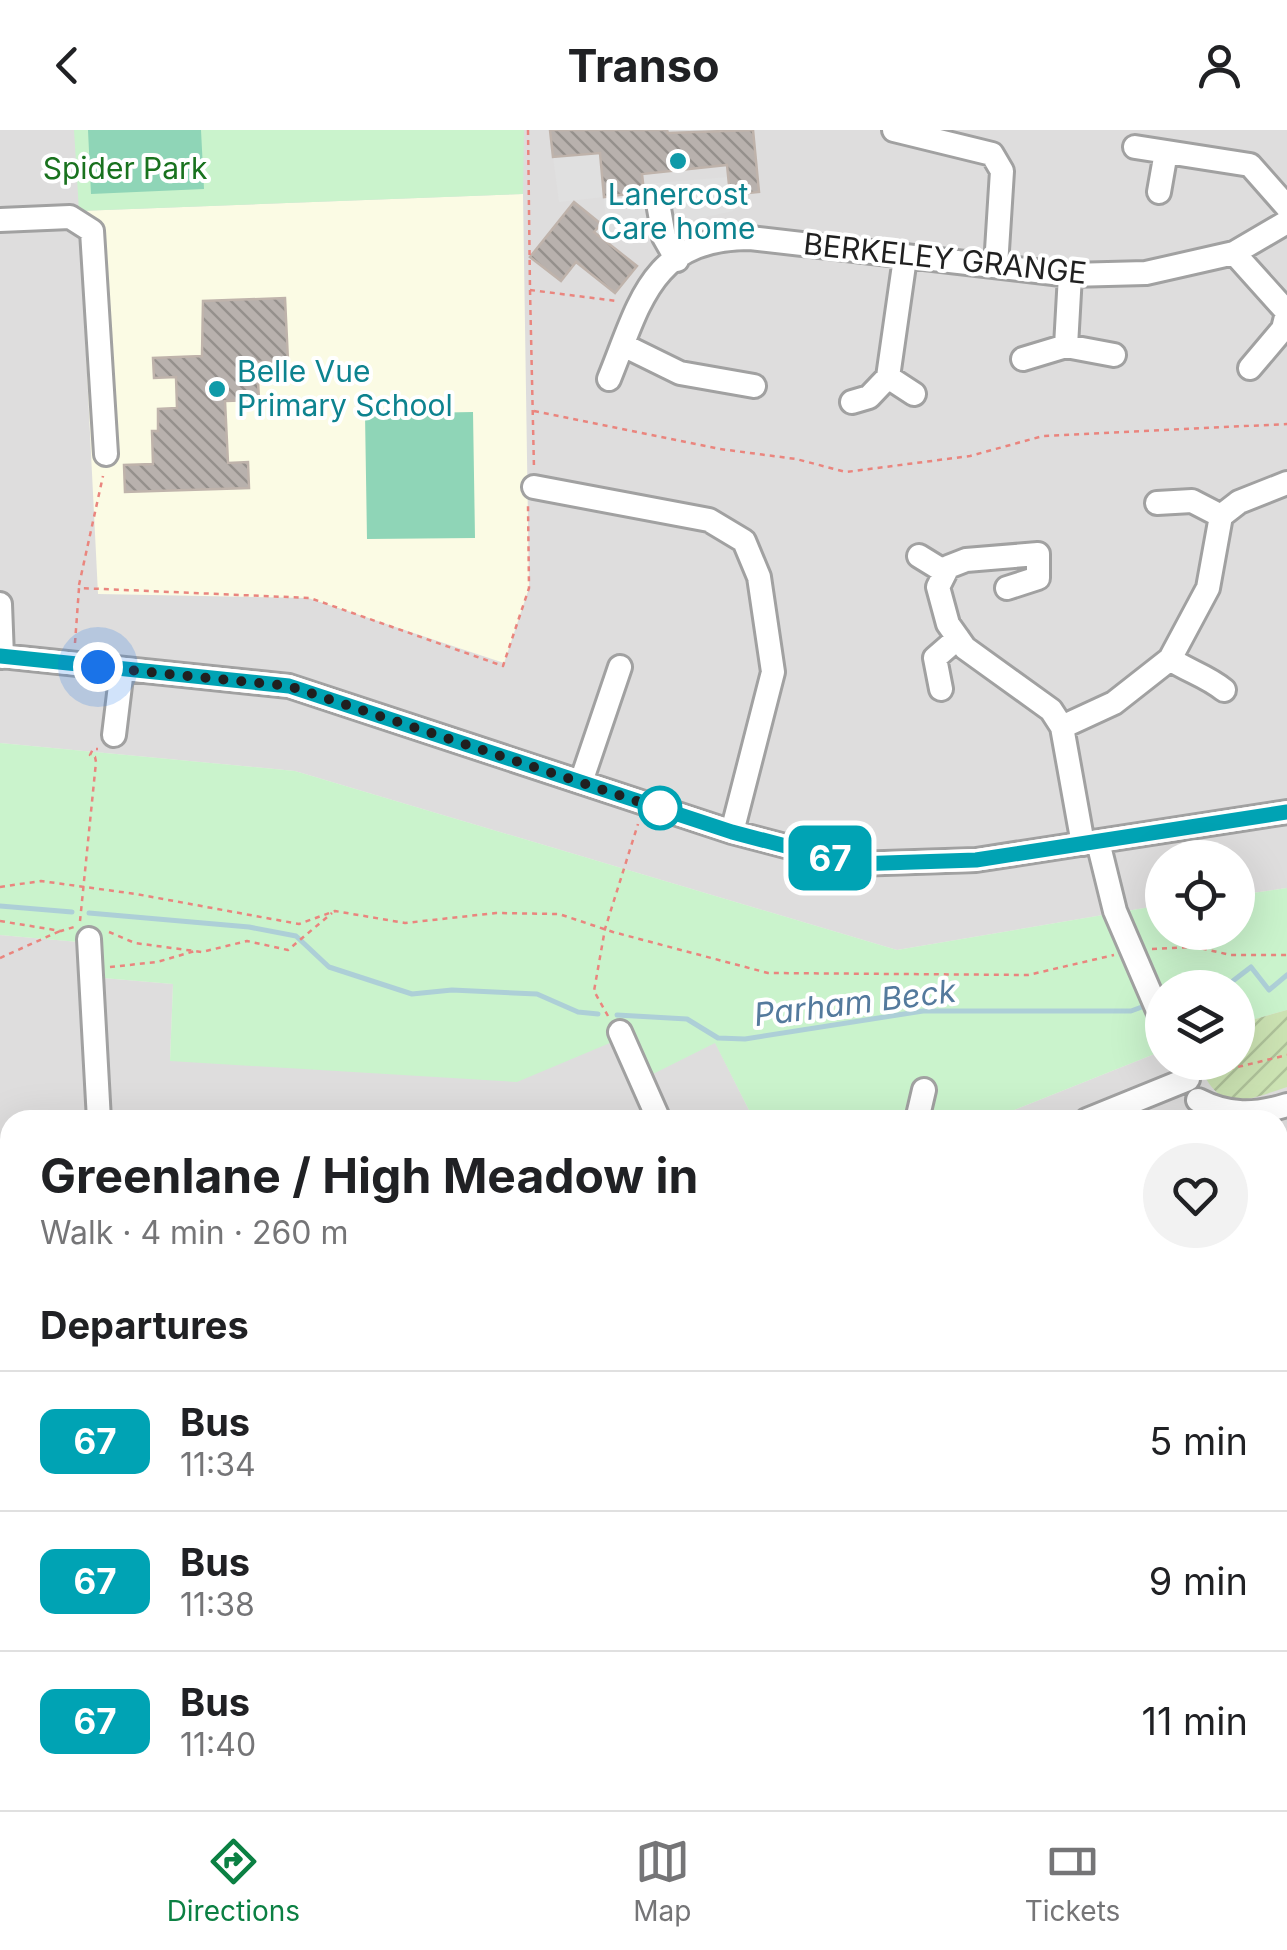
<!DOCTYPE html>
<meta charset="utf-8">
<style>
:root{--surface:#fff;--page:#f2f2f2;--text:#202124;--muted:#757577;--line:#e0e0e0;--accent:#0b8043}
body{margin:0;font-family:Inter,sans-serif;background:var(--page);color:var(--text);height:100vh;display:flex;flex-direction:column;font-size:38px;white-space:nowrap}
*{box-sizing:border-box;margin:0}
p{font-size:32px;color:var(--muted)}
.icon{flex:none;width:55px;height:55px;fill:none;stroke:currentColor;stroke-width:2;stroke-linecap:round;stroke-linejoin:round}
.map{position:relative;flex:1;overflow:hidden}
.sheet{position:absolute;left:0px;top:980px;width:1288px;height:700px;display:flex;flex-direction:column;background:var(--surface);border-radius:30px 30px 0 0;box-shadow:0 10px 40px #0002}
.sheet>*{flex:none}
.badge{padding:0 20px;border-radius:15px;font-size:35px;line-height:65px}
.controls{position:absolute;left:1145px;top:710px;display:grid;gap:20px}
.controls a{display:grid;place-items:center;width:110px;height:110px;border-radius:50%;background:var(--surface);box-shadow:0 10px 40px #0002;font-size:50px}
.you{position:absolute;width:50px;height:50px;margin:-25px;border:8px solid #fff;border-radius:50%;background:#1a73e8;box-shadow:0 0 0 15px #1a73e833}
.map>.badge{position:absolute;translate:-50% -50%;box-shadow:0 0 0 5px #fff}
h2{padding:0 40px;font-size:38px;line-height:90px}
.round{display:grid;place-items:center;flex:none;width:105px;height:105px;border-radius:52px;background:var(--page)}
.headline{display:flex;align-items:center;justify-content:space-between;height:170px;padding:0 40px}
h1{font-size:48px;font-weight:700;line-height:75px}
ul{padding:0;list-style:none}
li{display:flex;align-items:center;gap:30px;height:140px;padding:0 40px;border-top:2px solid var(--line)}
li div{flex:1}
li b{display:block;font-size:38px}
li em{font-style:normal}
li .badge{min-width:110px;font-weight:700;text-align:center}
header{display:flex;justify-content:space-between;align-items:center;height:130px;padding:0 40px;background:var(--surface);font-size:45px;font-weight:700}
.tabs{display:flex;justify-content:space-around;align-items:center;height:140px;border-top:2px solid var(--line);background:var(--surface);font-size:28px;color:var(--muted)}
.tabs a{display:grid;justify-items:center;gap:5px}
.tabs .on{color:var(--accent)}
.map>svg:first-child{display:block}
.residential{fill:#dedddd}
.education{fill:#fbfbe4}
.grass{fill:url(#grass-tufts)}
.park{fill:#caf3cc}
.garden{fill:url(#garden-furrows)}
.pitch{fill:#8fd5b7}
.parking{fill:#e0e0e0}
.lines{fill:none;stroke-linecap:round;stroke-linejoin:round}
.stream{stroke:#adcfd7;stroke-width:5}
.building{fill:url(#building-back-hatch);stroke:#bfb3ab;stroke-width:2.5}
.minor-casing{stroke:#a1a1a1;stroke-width:28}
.path{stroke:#ea857e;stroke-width:2.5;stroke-dasharray:5 5;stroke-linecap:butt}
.minor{stroke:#fff;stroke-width:22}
.line-casing{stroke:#fff;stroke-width:22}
.line{stroke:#00a3b4;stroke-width:15}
.walk{stroke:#202020;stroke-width:10;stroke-dasharray:0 18}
.culture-dot{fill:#0f9aa8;stroke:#fff;stroke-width:4}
.stop-dot{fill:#fff;stroke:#00a3b4;stroke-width:5}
.labels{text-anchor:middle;stroke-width:8;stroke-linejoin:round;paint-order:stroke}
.park-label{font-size:30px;fill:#19721e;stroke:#fff}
.culture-label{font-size:30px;fill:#0d838f;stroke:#fff}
.street-label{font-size:30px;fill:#202020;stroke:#fff}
.water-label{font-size:32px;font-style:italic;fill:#547a9d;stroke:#fff}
</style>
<header><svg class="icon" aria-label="back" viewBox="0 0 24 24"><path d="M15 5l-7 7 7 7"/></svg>Transo<svg class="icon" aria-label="person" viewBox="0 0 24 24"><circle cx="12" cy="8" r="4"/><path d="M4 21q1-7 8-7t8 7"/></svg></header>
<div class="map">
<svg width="1287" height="1680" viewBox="0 0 1287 1680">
<defs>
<pattern id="grass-tufts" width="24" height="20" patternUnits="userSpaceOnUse" patternTransform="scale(2.5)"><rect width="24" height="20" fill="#cce3b3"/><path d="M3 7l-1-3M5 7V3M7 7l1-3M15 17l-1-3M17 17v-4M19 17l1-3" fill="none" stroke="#afc29a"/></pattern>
<pattern id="garden-furrows" width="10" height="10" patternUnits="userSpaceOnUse" patternTransform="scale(2.5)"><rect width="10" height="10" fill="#cce3b3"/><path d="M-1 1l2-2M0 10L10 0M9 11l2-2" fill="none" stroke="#afc29a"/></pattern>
<pattern id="building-back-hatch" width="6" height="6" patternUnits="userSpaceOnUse" patternTransform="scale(2.5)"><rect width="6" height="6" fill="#b8b1ad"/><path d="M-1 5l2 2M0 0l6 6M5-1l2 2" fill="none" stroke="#95908c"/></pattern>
</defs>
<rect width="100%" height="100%" fill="#efece7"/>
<!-- residential -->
<path class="residential" d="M0,0H1287V758L1238,765V728H1162V775L897,820L295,641L0,613Z
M0,805L90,813L103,848L173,854L170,930L629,905L715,912L754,990H10V1670H1278V990H989L1162,921V932H1238V894L1287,880V1680H0Z"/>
<!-- education -->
<path class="education" d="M523,64L529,458L504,533L308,468L98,464L79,81Z"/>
<!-- grass -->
<path class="grass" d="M1280,1469L1287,1486V1525L1278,1526V1470Z"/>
<!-- park -->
<path class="park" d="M74,0H524L523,64L79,81Z
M0,613L295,641L897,820L1162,775V802H1238V765L1287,758V880L1238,894V858H1162V921L989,990H754L715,913L653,944L629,905L517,952L170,931L173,854L103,848L90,813L0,805Z"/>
<!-- garden -->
<path class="garden" d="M1287,880V957C1242,972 1220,984 1198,933L1238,932V894Z"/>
<!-- pitch -->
<path class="pitch" d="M88,0H201L204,59L91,64Z
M473,282L475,408L367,409L365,284Z"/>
<!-- parking -->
<path class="parking" d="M600,23L605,66L644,62V54L728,47L733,81L682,92L676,85L634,91L635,104L607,106L604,67L559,72L553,27Z"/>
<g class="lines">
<!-- stream -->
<path class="stream" d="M0,776L72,782
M89,783L249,797L296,806L329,837L412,864L452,860L537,864L578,882L598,884
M1194,858L1201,855L1225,857L1251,837L1269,860L1287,845
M617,885L687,889L718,908L745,909L923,881H1131L1150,874"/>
</g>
<!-- building -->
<path class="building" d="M550,0H667L668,3L753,0L759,62L730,65L727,35L642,44L644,62L604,67L600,23L553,27Z
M574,72L601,94L594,102L637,136L615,163L576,132L561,151L530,127Z
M285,168L288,231L257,232L259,270L225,271L228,333L248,332L249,358L125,362L124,335L153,334L152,301H158V279L177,278L176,247L154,248L153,228L202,226L203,171Z"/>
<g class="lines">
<!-- minor casing -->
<g class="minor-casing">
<path id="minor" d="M894,0L992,24L1002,41L996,136
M1135,17L1250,35L1287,77
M1159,62L1166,22
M658,73L664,107L677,130
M0,90L70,87L92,101L106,324
M1234,123L1287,182
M623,215L680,243L754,256
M1066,216L1070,145
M1023,229L1066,216L1114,225
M1250,238L1283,199L1287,183
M888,247L914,264
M609,249C640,173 651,108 750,108L1070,145L1146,143L1234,123L1287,92
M852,272L869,267L888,247L905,128
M534,357L709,390L744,411L759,447L773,542L732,702
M1157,373L1192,371L1221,386
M1221,386L1239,372L1287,353
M919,426L945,442
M1007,458L1038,448V424L966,430L948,437L938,457L948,494L965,518L1051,580L1062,597L1083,714
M0,474L2,527
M0,526L289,556L732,702L854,734L976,730L1287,682
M1170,529C1188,541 1207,546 1224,560
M941,559L935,528L958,508
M1062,597L1114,573L1170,529L1208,458L1221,386
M114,605L122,539
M581,652L620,537
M1098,712L1115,781L1162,890
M89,809L99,990
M620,902L659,990
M1198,970C1229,986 1255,985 1287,975
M917,990L924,960
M1087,990L1188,949
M1278,1153L1287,1176
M1278,1247L1287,1243
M0,1315L10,1314
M0,1426L4,1454
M0,1610L10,1607
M1278,1641L1287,1640
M367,1670L369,1680
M510,1670L513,1680
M963,1670L964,1680
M262,1680L303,1670
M1049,1680L1089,1670"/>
</g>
<!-- path -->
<path class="path" d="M528,0L530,160L617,171
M530,160L534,339
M534,281L720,319L796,329L846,342L970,326L1043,306L1287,294
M79,455L103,346
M75,513L79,458L310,468L503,536L529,458L528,375
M0,757L41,751L136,764L299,794L335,781L405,793L496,783L559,784L613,802L768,843L1028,845L1114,825
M0,791L61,801L74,797
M80,791L96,632L95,627L90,625L93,619H98
M109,802L135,813L202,822L247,811L288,820L332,783
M1152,819L1195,817L1231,825H1287
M0,828L60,801
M110,837L157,832L195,821
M608,886L594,861L605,799L638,694
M1209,944L1287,925
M201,1670L203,1676L229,1670"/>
<!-- minor -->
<use href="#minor" class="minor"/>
</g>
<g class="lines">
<!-- line casing -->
<g class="line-casing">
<path id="line" d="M0,526L289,556L732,702L854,734L976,730L1287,682"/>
</g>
<!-- line -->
<use href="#line" class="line"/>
<!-- walk -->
<path class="walk" d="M98,537L289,556L673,683L660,678"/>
</g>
<!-- markers -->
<g class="culture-dot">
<circle cx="678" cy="31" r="10"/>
<circle cx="217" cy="259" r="10"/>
</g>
<circle class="stop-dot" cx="660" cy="678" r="20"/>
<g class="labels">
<!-- park labels -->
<g class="park-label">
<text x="125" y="49">Spider Park</text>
</g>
<!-- culture labels -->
<g class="culture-label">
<text x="678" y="75">Lanercost<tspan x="678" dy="34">Care home</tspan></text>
<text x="237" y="252" text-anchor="start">Belle Vue<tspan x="237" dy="34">Primary School</tspan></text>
</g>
<!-- street labels -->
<g class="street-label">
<text transform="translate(945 129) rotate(6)" y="10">BERKELEY GRANGE</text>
</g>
<!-- water labels -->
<g class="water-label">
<text transform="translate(855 873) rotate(-7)" y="11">Parham Beck</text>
</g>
</g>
</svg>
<div class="controls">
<a><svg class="icon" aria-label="locate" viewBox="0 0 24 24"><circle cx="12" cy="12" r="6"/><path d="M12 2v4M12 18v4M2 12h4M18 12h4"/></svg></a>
<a><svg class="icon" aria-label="layers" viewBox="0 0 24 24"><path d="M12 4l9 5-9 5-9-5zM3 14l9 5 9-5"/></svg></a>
</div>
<div class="you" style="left:98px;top:537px"></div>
<b class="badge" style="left:830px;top:728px;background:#00a3b4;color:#fff">67</b>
<section class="sheet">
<div class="headline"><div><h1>Greenlane / High Meadow in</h1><p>Walk · 4 min · 260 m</p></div><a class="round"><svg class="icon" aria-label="heart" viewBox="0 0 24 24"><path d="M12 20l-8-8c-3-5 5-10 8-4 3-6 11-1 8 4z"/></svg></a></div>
<h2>Departures</h2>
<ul>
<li><span class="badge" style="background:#00a3b4;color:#fff">67</span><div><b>Bus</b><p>11:34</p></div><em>5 min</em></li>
<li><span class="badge" style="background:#00a3b4;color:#fff">67</span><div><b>Bus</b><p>11:38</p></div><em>9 min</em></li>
<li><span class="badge" style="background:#00a3b4;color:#fff">67</span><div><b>Bus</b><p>11:40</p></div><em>11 min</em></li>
</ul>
</section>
</div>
<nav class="tabs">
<a class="on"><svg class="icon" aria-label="directions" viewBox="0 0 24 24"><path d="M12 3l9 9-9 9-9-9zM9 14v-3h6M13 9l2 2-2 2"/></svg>Directions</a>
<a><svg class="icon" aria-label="map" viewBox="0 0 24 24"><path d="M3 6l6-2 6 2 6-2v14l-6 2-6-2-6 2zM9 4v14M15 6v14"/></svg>Map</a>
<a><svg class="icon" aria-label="tickets" viewBox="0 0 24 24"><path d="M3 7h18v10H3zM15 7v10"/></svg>Tickets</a>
</nav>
